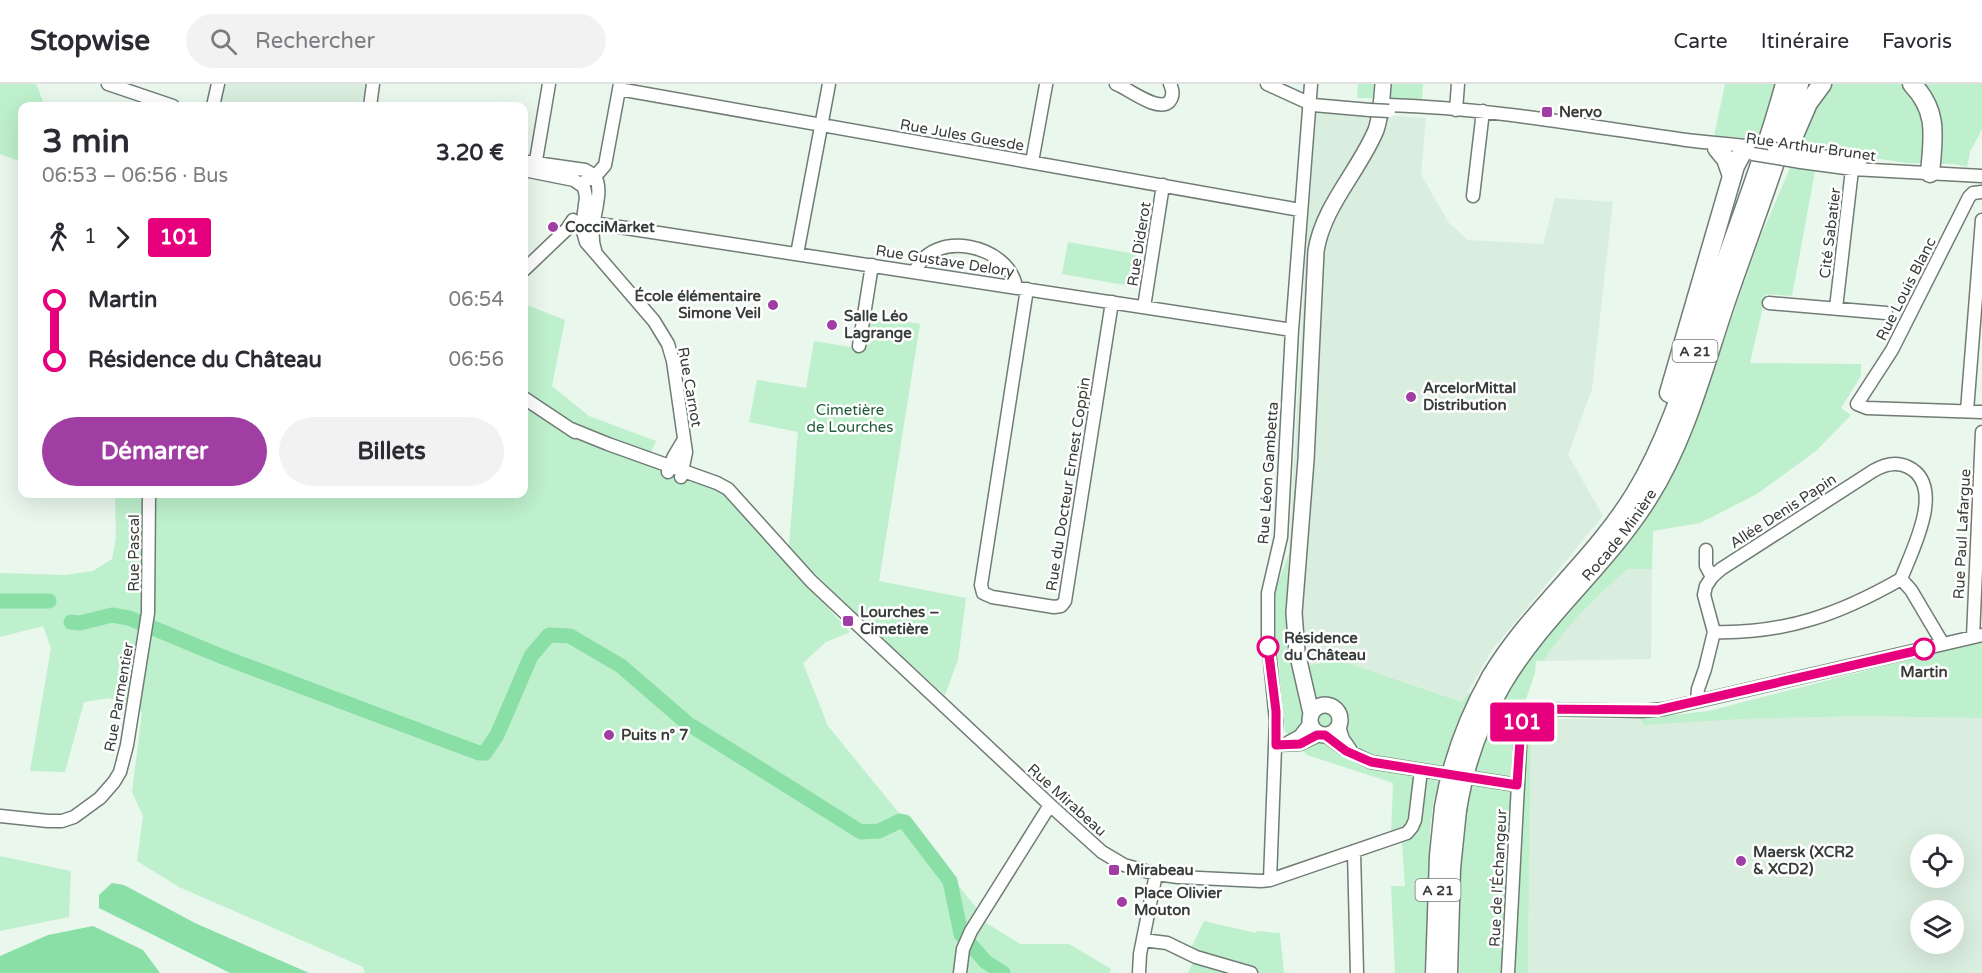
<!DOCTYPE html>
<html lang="fr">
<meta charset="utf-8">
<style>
:root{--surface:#fff;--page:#f2f2f3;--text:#2b2b33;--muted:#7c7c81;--line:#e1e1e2;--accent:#a13ea4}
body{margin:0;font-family:"Varela Round",sans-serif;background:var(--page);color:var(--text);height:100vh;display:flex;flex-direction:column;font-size:22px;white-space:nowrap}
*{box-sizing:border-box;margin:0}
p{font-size:20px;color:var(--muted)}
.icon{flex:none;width:33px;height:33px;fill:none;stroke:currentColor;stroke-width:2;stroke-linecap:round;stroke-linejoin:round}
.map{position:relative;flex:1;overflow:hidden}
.sheet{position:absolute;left:18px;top:18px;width:510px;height:396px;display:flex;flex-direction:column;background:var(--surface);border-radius:12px;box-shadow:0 6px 24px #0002}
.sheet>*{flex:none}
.badge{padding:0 12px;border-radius:4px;font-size:21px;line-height:39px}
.tools{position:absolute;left:1910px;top:750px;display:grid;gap:12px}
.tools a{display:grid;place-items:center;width:54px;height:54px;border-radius:50%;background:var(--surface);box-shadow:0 6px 24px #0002;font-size:30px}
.map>.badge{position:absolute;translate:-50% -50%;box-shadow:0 0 0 3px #fff}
.legs{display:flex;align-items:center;gap:9px;height:66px;padding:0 24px;font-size:20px}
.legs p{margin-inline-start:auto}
.overview{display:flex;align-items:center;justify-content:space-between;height:102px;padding:0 24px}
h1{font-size:33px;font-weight:700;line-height:45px}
.primary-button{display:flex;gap:12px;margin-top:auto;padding:12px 24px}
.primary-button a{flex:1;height:69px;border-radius:36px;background:var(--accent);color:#fff;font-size:24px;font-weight:700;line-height:69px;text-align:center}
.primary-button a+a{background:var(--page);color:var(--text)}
ul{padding:0 24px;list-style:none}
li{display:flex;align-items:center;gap:21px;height:60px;font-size:22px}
li i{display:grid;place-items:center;width:9px;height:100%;margin:0 8px;background:currentColor}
li i::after{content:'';width:15px;height:15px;margin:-8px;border:4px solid;border-radius:50%;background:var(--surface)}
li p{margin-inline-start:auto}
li:first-child i{background:linear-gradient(#0000 50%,currentColor 0)}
li:last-child i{background:linear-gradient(currentColor 50%,#0000 0)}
header{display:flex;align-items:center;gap:36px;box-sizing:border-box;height:84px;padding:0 30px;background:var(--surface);border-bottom:2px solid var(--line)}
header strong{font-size:28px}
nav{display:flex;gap:33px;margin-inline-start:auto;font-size:21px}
.search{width:420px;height:54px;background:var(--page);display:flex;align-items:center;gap:15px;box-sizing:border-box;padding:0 21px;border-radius:33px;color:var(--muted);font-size:22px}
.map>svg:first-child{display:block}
.built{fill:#daeedf;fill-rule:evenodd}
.green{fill:#bef0cd}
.water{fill:#8adfa7}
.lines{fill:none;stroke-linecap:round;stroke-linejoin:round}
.river{stroke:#8adfa7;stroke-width:15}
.minor-casing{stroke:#707c74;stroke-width:15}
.major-casing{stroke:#707c74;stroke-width:18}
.highway-casing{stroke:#707c74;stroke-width:21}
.minor{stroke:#fff;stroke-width:12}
.major{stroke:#fff;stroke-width:15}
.highway{stroke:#fff;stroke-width:18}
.minor-bridge-casing{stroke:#707c74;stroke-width:15;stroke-linecap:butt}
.highway-bridge-casing{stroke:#707c74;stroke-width:21;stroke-linecap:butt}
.minor-bridge{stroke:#fff;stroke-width:12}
.highway-bridge{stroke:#fff;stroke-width:18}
.line-1-casing{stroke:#fff;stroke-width:14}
.line-1{stroke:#e6007e;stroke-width:9}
.poi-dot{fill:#a13ea4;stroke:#fff;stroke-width:2}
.stop-1-dot{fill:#fff;stroke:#e6007e;stroke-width:3}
.labels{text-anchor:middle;stroke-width:5;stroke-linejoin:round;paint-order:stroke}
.shield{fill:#fff;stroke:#747774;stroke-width:1.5}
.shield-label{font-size:14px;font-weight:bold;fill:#383d39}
.poi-label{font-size:15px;font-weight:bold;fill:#383d39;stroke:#fff;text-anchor:start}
.street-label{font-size:15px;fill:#383d39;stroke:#fff}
.park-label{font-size:15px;fill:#205d39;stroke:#fff}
.stop-label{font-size:15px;font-weight:bold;fill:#383d39;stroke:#fff;text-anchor:start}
</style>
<header>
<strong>Stopwise</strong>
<div class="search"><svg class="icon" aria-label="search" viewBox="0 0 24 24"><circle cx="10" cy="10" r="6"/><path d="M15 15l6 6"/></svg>Rechercher</div>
<nav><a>Carte</a><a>Itinéraire</a><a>Favoris</a></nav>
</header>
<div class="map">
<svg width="1982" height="889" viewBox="0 0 1982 889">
<rect width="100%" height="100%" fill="#e9f7ed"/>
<!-- built -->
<path class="built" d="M225,0H366L361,22H219Z
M1314,26L1426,34L1421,90L1449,139L1468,156L1543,160L1555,114L1613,118L1592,305L1568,371L1603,432L1492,566L1462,618L1336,575L1296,585L1292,565L1286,514Z
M1628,485H1652L1651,575L1543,577L1563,548L1593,515Z
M1982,557V889H1528L1531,635H1640L1708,627ZM1920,760H1953V794H1920ZM1920,826H1953V860H1920Z"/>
<!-- green -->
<path class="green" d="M0,0H36L45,22H22V78L0,70Z
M1358,0H1423L1422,15L1357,14Z
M1725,0H1776L1760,57L1738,53L1714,52Z
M1809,0H1982V45L1970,68L1967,83L1954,80L1907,79L1799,63Z
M1790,84L1815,87L1792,212L1766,210L1750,279L1861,280V292L1841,324L1851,331L1816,367L1757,410L1700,439L1653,447L1652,485H1628C1593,515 1569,539 1543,577H1536L1535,589L1525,618L1532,619L1531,635L1528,889H1459L1461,761L1468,718L1434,714L1430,745L1427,863L1424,889H1395L1391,802H1405L1401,747L1391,750L1393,699L1307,671L1285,647L1276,556V505L1289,469C1286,510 1287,544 1296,585L1336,575L1462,618L1468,609L1503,619L1518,590L1536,563L1618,473L1647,433L1673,391L1694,341L1759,156Z
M1068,158L1136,170L1130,202L1062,190Z
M524,220L565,236L552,302L589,332L656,357L650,370L703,391L734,420L850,548L826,558L803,579L828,642L979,827L985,838L1020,860H1069L1111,885L1110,889H365L363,883L179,803L137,777L143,732L132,708L142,628L109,614L84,618L65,688L30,687L51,564L43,542L0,553V489L65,491L93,487L112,475L116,454L115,410H524Z
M868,232L920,240L879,497L966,514L958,576L945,611C892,563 837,516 789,462L798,348L749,338L757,296L806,304L814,257L862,265Z
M1982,557V634L1862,632L1741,635L1644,641L1640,635L1709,627Z
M0,772L71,787L69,833L0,847Z
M1204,837L1256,849L1257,847L1280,849L1284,889H1188L1198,868L1191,864Z"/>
<!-- water -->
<path class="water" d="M112,799L124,801L195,839L309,889H230L99,824V811Z
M93,842L143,866L160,889H0V872L48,851Z"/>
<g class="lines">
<!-- river -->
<path class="river" d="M0,517H49
M71,538L80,539L112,531L129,534L223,573L479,669H485L497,651L531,572L549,551L570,552L621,582L687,639L861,748L879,747L900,737L905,738L950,797L961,850L986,878L1003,889"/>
<!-- minor casing -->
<g class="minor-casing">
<path id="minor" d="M108,0L173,22
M1116,0C1129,5 1157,28 1169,18C1174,12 1173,6 1170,0
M1267,0L1313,21L1370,26
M619,5L1300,126
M1389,21C1489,24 1587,42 1686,56C1709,59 1732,60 1755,63
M213,22L218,0
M370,22L373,0
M1456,26L1458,0
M1802,69L1860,78
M529,78L585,86L594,91
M1032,78L1046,1
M1801,78L1853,85L1982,92
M524,86L574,96L584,103L586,113L582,144L586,158L654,237L668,260L673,277L686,368L681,393
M534,88L549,0
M594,91C607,109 586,141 595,166
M581,100L599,88L605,81L620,0
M1982,108L1973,109L1969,113L1892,266L1857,320L1867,324L1982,328
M1473,112L1483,27
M593,139L1292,246
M797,170L829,0
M524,186L567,145L573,136
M915,188C932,144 1009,160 1016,203
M1027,205L981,501L983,509L992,513L1054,523L1061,522L1065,517L1112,218
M1769,219L1886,229
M1144,223L1163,101
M1836,224L1853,77
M859,262L872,181
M524,314L575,348
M1967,327L1982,136
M571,345L608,360L717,399L728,405L811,497L1050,721L1102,768L1124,781L1156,790L1178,793L1261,797L1270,796L1407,749L1412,743L1415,736L1421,686
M668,388L674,372L683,357
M1712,493L1721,485L1873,387C1883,381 1896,377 1908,383C1947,402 1911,468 1901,495L1911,506L1943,560
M1714,548C1785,550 1840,530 1901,495
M1973,553L1982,348
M1697,617L1698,605L1705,585L1714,548L1704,511L1706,502L1712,493L1706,482V466
M1339,643L1343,655L1350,665
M1325,651L1344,665L1371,678L1517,701
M1289,658L1300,652L1310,639
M1276,661L1300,660L1321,650
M0,732L48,737H62L74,733L100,714L114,698L120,688L127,661L148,529L149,410
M1354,767L1357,889
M1270,796L1276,637L1268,556V509L1281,453L1292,246L1311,0
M1143,856L1167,859L1196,873L1251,889
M960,889L963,865L971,847L1050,721
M1139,889L1140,870L1156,790
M1508,889L1521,644C1523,635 1527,627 1537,625L1642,627L1664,625L1982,551"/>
</g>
<!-- major casing -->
<g class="major-casing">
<path id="major" d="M1310 636a15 15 0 1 1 30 0a15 15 0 1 1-30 0Z
M1311,629L1297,568L1294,529L1306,376L1316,167C1323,122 1359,87 1376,46C1381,31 1382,15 1383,0"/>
</g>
<!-- highway casing -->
<g class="highway-casing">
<g id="highway">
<path d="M1912,0C1939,28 1933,53 1930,89"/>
<path d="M1795,49L1808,19L1822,0"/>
<path d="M1717,64L1726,75L1732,92"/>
<path d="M1669,309L1735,82L1742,69"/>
<path d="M1491,593C1531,526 1594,477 1635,410C1671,351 1690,282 1712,216C1737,144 1765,73 1785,0"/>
<path id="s1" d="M1502,600C1542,532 1606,481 1648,414C1685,356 1703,285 1725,220C1750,147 1779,74 1799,0"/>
<path d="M1435,889L1439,772L1444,723"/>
<path d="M1448,889L1451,784L1457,726"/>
</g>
</g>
<!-- minor -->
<use href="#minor" class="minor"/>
<!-- major -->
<use href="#major" class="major"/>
<!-- highway -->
<use href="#highway" class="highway"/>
<!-- minor-bridge casing -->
<g class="minor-bridge-casing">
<path id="minor-bridge" d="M1370,26L1389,27
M1774,65L1802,69
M1753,70L1801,78"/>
</g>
<!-- highway-bridge casing -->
<g class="highway-bridge-casing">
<path id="highway-bridge" d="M1444,723C1452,677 1468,634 1491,593
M1457,726C1464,682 1479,639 1502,600"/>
</g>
<!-- minor-bridge -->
<use href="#minor-bridge" class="minor-bridge"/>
<!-- highway-bridge -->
<use href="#highway-bridge" class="highway-bridge"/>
</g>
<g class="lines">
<!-- line-1 casing -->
<g class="line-1-casing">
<path id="line-1" d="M1268,563L1276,627V661L1300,660L1317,651H1325L1346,667L1371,678L1517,701L1521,641L1526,632L1534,625L1658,626L1924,565"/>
</g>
<!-- line-1 -->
<use href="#line-1" class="line-1"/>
</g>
<!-- markers -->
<g class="poi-dot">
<rect x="1541" y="22" width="12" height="12" rx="3"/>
<circle cx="553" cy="143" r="6"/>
<circle cx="773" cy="221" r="6"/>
<circle cx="832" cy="241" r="6"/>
<circle cx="1411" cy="313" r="6"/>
<rect x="842" y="531" width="12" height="12" rx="3"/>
<circle cx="609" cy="651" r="6"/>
<circle cx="1741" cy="777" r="6"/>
<rect x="1108" y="780" width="12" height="12" rx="3"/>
<circle cx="1122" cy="818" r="6"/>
</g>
<g class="stop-1-dot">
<circle cx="1268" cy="563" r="10"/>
<circle cx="1924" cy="565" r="10"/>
</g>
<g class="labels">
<!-- shield labels -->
<g class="shield">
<rect x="1672.5" y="256" width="45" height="22" rx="4.5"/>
<rect x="1415.5" y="795" width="45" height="22" rx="4.5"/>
</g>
<g class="shield-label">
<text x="1695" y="272">A 21</text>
<text x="1438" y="811">A 21</text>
</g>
<!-- poi labels -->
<g class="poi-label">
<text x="1559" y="33">Nervo</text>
<text x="565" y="148">CocciMarket</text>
<text x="761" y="217" text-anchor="end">École élémentaire<tspan x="761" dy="17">Simone Veil</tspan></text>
<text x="844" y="237">Salle Léo<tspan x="844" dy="17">Lagrange</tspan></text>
<text x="1423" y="309">ArcelorMittal<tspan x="1423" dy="17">Distribution</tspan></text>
<text x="860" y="533">Lourches –<tspan x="860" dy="17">Cimetière</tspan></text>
<text x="621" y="656">Puits n° 7</text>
<text x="1753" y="773">Maersk (XCR2<tspan x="1753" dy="17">&amp; XCD2)</tspan></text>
<text x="1126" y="791">Mirabeau</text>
<text x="1134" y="814">Place Olivier<tspan x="1134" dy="17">Mouton</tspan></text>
</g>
<!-- street labels -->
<g class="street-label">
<text transform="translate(962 51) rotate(10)" y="5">Rue Jules Guesde</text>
<text transform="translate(1811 63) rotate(8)" y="5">Rue Arthur Brunet</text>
<text transform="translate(1830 149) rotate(-83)" y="5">Cité Sabatier</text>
<text transform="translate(1139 160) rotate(-81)" y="5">Rue Diderot</text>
<text transform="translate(945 177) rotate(9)" y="5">Rue Gustave Delory</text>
<text transform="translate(1906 205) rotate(-63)" y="5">Rue Louis Blanc</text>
<text transform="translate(690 303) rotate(80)" y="5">Rue Carnot</text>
<text transform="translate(1268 389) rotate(-86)" y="5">Rue Léon Gambetta</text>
<text transform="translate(1068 400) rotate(-81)" y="5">Rue du Docteur Ernest Coppin</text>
<text transform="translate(1783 427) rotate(-33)" y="5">Allée Denis Papin</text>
<text dy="5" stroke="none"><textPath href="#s1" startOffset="190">Rocade Minière</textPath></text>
<text transform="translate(1962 450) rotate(-87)" y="5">Rue Paul Lafargue</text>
<text transform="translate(134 469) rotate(-90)" y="5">Rue Pascal</text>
<text transform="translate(119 613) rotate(-80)" y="5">Rue Parmentier</text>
<text transform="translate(1067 716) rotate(42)" y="5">Rue Mirabeau</text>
<text transform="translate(1498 794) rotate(-87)" y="5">Rue de l'Échangeur</text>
</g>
<!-- park labels -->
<g class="park-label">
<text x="850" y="331">Cimetière<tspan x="850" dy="17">de Lourches</tspan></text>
</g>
<!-- stop labels -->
<g class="stop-label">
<text x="1284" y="559">Résidence<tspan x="1284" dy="17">du Château</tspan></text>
<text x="1924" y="593" text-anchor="middle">Martin</text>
</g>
</g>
</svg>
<div class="tools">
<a><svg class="icon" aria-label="locate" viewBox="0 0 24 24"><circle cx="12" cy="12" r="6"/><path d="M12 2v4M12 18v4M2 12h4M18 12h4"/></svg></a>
<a><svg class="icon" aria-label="layers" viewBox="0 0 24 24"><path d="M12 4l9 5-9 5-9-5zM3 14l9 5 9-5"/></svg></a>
</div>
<b class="badge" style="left:1522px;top:638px;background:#e6007e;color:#fff">101</b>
<section class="sheet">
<div class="overview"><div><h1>3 min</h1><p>06:53 – 06:56 · Bus</p></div><b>3.20 €</b></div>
<div class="legs"><svg class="icon" aria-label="walk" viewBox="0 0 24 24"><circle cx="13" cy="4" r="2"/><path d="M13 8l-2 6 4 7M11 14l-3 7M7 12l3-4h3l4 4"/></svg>1<svg class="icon" aria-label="forward" viewBox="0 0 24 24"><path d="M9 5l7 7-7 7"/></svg><b class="badge" style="background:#e6007e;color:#fff">101</b></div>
<ul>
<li><i style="color:#e6007e"></i><b>Martin</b><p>06:54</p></li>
<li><i style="color:#e6007e"></i><b>Résidence du Château</b><p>06:56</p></li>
</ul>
<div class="primary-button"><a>Démarrer</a><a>Billets</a></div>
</section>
</div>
